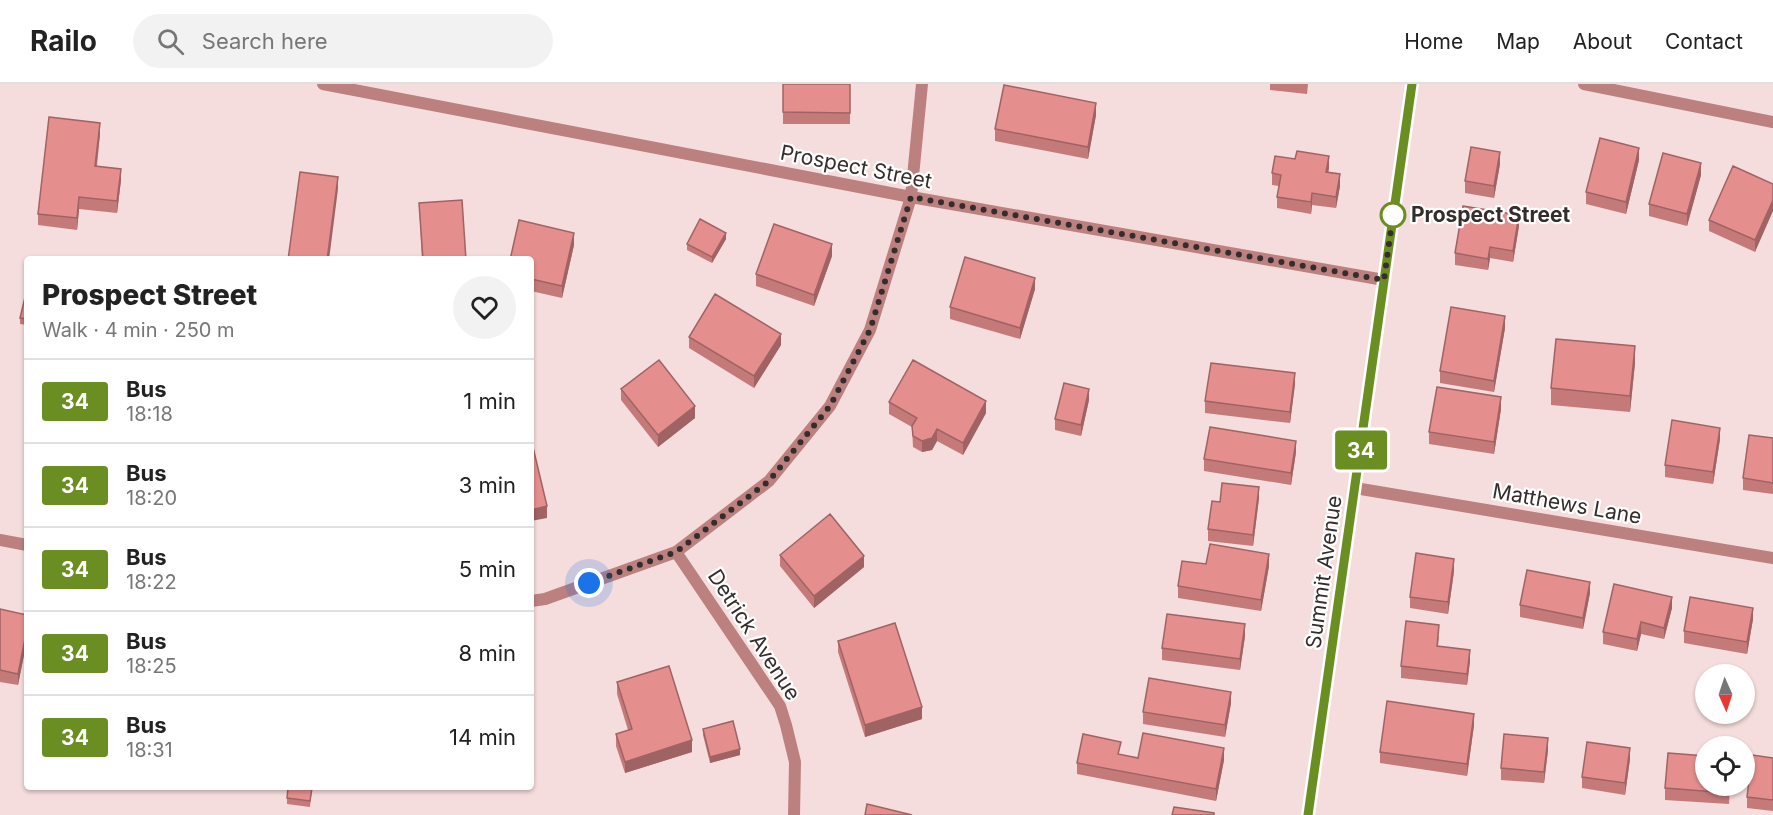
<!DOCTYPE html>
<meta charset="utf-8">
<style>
:root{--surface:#fff;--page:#f2f2f2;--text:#222;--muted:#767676;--line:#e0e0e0}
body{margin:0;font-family:Inter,sans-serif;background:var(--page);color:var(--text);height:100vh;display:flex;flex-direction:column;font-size:22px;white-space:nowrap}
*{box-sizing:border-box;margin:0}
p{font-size:20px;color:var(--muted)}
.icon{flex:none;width:33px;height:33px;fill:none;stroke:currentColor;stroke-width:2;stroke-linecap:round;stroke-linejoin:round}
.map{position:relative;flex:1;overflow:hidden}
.details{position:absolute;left:24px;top:172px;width:510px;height:534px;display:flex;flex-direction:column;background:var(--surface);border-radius:6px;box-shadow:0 2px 4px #0004}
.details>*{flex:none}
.badge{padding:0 12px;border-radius:4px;font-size:21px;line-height:39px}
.needle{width:39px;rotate:177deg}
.controls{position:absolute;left:1695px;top:580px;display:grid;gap:12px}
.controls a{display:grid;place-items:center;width:60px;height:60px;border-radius:50%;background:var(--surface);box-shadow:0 2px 4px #0004;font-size:30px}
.you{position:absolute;width:30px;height:30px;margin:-15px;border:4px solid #fff;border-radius:50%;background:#1a73e8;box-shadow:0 0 0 9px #1a73e833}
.map>.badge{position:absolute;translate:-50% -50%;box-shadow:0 0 0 3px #fff}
.round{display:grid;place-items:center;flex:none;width:63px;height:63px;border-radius:32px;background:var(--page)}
.headline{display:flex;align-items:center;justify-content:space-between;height:102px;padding:0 18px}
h1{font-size:28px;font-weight:800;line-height:45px}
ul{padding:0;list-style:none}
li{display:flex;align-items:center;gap:18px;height:84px;padding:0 18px;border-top:2px solid var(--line)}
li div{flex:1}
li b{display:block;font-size:22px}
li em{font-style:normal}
li .badge{min-width:66px;font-weight:700;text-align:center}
header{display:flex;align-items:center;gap:36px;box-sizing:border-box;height:84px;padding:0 30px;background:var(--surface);border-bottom:2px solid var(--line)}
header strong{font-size:28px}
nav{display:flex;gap:33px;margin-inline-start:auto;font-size:21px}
.search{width:420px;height:54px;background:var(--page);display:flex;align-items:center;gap:15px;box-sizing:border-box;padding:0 21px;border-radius:33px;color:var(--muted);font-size:22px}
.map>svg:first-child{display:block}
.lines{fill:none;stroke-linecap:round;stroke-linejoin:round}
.street{stroke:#bc807f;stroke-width:12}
.secondary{stroke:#a34e50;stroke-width:12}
.wall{fill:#c57a7a}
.shaded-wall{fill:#a06363}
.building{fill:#e58e8e;stroke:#a06363;stroke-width:1.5}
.line-casing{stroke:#fff;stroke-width:14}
.line{stroke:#6b8e23;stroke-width:9}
.walk{stroke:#352d2c;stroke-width:6;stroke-dasharray:0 10.8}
.stop-dot{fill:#fff;stroke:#6b8e23;stroke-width:3}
.labels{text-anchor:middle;stroke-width:4.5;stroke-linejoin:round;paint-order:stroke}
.street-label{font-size:21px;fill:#352d2c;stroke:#fff}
.stop-label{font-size:21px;font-weight:bold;fill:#352d2c;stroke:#fff;text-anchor:start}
</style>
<header>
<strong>Railo</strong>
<div class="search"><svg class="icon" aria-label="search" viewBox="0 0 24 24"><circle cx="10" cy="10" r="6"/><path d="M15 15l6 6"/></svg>Search here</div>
<nav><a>Home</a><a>Map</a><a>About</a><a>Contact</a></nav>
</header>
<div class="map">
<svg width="1773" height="731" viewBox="0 0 1773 731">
<rect width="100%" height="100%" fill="#f4dddc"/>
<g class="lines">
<!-- street -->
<path class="street" d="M323,0L911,113L1384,196
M1584,0L1773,38
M1355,404L1773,474
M0,456L27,461
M676,468L780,622L786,641L795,678L794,731
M531,517L545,515L676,468L769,397L830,322L870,246L911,113L922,0"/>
<!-- secondary -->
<path class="secondary" d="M1308,731L1412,0"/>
</g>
<!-- wall -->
<path class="wall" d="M783,0H850V40H783Z
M1270,0H1308L1307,10L1270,6Z
M1096,31L1088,75L995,57V45Z
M100,50L97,82L121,96L117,129L79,125L77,146L38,141V130Z
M1639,76L1626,130L1586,120V108Z
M1500,80L1494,114L1465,109V97Z
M1329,84L1328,88L1340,102L1336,124L1312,121L1311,130L1277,124V113L1279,102L1272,101V89Z
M1701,91L1687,142L1649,132V120Z
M1773,100L1755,168L1709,147V136Z
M419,119L466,176H422Z
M1519,142L1513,178L1490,174L1488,186L1455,181V169Z
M726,155L712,179L687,166V160Z
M574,161L562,214L531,207V176Z
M832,172L814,222L756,202V190Z
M27,205V241L20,240V234Z
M1035,205L1020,255L950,235V223Z
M1505,244L1494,308L1440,299V287Z
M689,253L781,261L754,304L689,264Z
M1635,279L1630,328L1551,321V304Z
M1295,300L1290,339L1205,329V317Z
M621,305L695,334L658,363L621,316Z
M1089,316L1081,352L1055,346V335Z
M889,318L986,329L963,371L937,357L932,366L922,368L913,363L912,343L889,330Z
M1501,325L1494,370L1429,360V348Z
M1773,354V410L1743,406V394Z
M1720,355L1713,400L1665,393V381Z
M1296,368L1291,401L1204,387V375Z
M1259,414L1253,462L1208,457V445Z
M780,471L864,483L814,524L780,482Z
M1206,480L1269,482L1261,527L1178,514V502Z
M1454,487L1448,530L1410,524V513Z
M1590,509L1583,545L1520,533V521Z
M1672,524L1664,555L1641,550L1637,567L1603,560V548Z
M0,525L27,531V556L18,601L0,598Z
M1753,535L1747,570L1684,559V547Z
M1245,552L1240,586L1162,576V564Z
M1439,552L1438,562L1470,577L1467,601L1401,594V582Z
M838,557L922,635L865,653L838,568Z
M617,598L692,668L625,689L616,662V650L628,646L617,610Z
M1231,619L1225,653L1143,640V628Z
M1474,641L1467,692L1380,679V668Z
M703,645L740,671L710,679L703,651Z
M1548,666L1544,699L1501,696V684Z
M1121,671L1138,674L1224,676L1216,717L1077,690V679Z
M1773,674V727L1747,724V713Z
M1630,675L1625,711L1582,704V693Z
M1706,702H1730L1729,720L1665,716V704Z
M312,704L310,723L287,720V714Z"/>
<!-- shaded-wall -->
<path class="shaded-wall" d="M1096,19V31L1088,75V63Z
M100,39V50L95,93V82Z
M1639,64V76L1626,130V118Z
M1500,68V80L1494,114V102Z
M1329,72V84L1326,100V88Z
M1701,79V91L1687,142V130Z
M121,85V96L117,129V117Z
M1340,90V102L1336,124V113Z
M338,93V105L329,176H327Z
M1312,109V121L1311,130V118Z
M79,113V125L77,146V134Z
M1773,116V127L1755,168V156Z
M1519,131V142L1513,178V167Z
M574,149V161L562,214V202Z
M726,149V155L712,179V173Z
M832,160V172L814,222V211Z
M1490,163V174L1488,186V175Z
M1035,194V205L1020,255V244Z
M1505,232V244L1494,308V297Z
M781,250V261L754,304V292Z
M1635,262V279L1630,328V312Z
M1295,289V300L1290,339V328Z
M1089,305V316L1081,352V341Z
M1501,313V325L1494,370V358Z
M986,317V329L963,371V359Z
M695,322V334L658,363V351Z
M1720,344V355L1713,400V388Z
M937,345V357L932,366L922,368V357Z
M1296,357V368L1291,401V389Z
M1259,403V414L1253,462V451Z
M547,422V434L531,437V426Z
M1269,470V482L1261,527V516Z
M864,472V483L814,524V512Z
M1454,475V487L1448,530V518Z
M1590,498V509L1583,545V534Z
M1672,513V524L1664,555V544Z
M1753,524V535L1747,570V558Z
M1641,538V550L1637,567V555Z
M1245,540V552L1240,586V575Z
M27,545V556L18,601V590Z
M1470,566V577L1467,601V590Z
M1231,608V619L1225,653V641Z
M922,623V635L865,653V641Z
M1474,630V641L1467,692V680Z
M1548,654V666L1544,699V688Z
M692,656V668L625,689V678Z
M1224,664V676L1216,717V705Z
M1630,664V675L1625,711V699Z
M740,665V671L710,679V673Z"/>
<!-- building -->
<path class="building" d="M783,0H850V29L783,28Z
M1004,1L1096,19L1088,63L995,45Z
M49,33L100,39L95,82L121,85L117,117L79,113L77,134L38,130Z
M1600,54L1639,64L1626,118L1586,108Z
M1471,63L1500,68L1494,102L1465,97Z
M1297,67L1329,72L1326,88L1340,90L1336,113L1312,109L1311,118L1277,113L1281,91L1272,89L1275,72L1295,75Z
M1663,69L1701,79L1687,130L1649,120Z
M1733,82L1773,100V116L1755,156L1709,136Z
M300,88L338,93L327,176H288Z
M462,116L466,176H423L419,119Z
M1463,122L1519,131L1513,167L1490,163L1488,175L1455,169Z
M700,135L726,149L712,173L687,160Z
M519,136L574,149L562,202L531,195V176H510Z
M774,140L832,160L814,211L756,190Z
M965,173L1035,194L1020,244L950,223Z
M27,205V235L20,234Z
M715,210L781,250L754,292L689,253Z
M1451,223L1505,232L1494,297L1440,287Z
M1556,255L1635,262L1630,312L1551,304Z
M659,276L695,322L658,351L621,305Z
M913,276L986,317L963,359L937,345L932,354L922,357L913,352L912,342L917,334L889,318Z
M1211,279L1295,289L1290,328L1205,317Z
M1064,299L1089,305L1081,341L1055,335Z
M1437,303L1501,313L1494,358L1429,348Z
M1672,336L1720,344L1713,388L1665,381Z
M1210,343L1296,357L1291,389L1204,375Z
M1749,351L1773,354V399L1743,394Z
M531,355L547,422L531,426Z
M1222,399L1259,403L1253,451L1208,445L1212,417L1220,418Z
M830,430L864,472L814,512L780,471Z
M1210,460L1269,470L1261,516L1178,502L1182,477L1206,480Z
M1416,469L1454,475L1448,518L1410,513Z
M1527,486L1590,498L1583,534L1520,521Z
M1614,500L1672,513L1664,544L1641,538L1637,555L1603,548Z
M1690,513L1753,524L1747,558L1684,547Z
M0,525L27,531V545L18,590L0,586Z
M1167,530L1245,540L1240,575L1162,564Z
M1406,537L1439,541L1437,562L1470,566L1467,590L1401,582Z
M895,539L922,623L865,641L838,557Z
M669,582L692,656L625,678L616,650L632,645L617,598Z
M1149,594L1231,608L1225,641L1143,628Z
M1387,617L1474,630L1467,680L1380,668Z
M733,637L740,665L710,673L703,645Z
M1143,649L1224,664L1216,705L1077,679L1083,650L1121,658L1118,670L1138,674Z
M1504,650L1548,654L1544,688L1501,684Z
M1587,658L1630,664L1625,699L1582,693Z
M1668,669L1706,672V702H1729V709L1665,704Z
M1752,671L1773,674V716L1747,713Z
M288,704H312L310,717L287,714Z
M867,720L912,731H865Z
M1174,723L1214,729V731H1172Z"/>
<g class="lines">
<!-- line casing -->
<g class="line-casing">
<path id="line" d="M1308,731L1412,0"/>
</g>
<!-- line -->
<use href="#line" class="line"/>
<!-- walk -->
<path class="walk" d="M589,499L676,468L769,397L830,322L870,246L911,113L1384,196L1393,131"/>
</g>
<!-- markers -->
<circle class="stop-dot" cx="1393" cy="131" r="12"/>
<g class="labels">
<!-- street labels -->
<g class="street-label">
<text transform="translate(856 83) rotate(11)" y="7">Prospect Street</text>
<text transform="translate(1567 420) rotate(10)" y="7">Matthews Lane</text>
<text transform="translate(1324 488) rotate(-82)" y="7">Summit Avenue</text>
<text transform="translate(754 551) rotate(57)" y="7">Detrick Avenue</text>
</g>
<!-- stop labels -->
<g class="stop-label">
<text x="1411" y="138">Prospect Street</text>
</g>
</g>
</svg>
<div class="controls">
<a><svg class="needle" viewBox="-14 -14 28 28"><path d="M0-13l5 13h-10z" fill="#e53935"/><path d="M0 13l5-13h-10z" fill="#767676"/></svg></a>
<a><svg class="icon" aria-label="locate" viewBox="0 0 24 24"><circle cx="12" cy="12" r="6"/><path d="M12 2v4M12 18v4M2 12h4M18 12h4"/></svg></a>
</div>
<div class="you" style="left:589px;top:499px"></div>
<b class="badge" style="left:1361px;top:366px;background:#6b8e23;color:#fff">34</b>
<section class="details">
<div class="headline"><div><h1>Prospect Street</h1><p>Walk · 4 min · 250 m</p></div><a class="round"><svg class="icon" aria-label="heart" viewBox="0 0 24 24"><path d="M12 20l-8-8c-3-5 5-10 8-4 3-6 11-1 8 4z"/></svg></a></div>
<ul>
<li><span class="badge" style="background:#6b8e23;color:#fff">34</span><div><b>Bus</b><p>18:18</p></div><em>1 min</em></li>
<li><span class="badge" style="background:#6b8e23;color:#fff">34</span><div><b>Bus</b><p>18:20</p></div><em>3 min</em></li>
<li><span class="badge" style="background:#6b8e23;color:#fff">34</span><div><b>Bus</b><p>18:22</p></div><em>5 min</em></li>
<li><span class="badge" style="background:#6b8e23;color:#fff">34</span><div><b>Bus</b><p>18:25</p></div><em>8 min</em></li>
<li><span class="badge" style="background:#6b8e23;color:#fff">34</span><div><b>Bus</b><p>18:31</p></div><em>14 min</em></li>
</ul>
</section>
</div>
